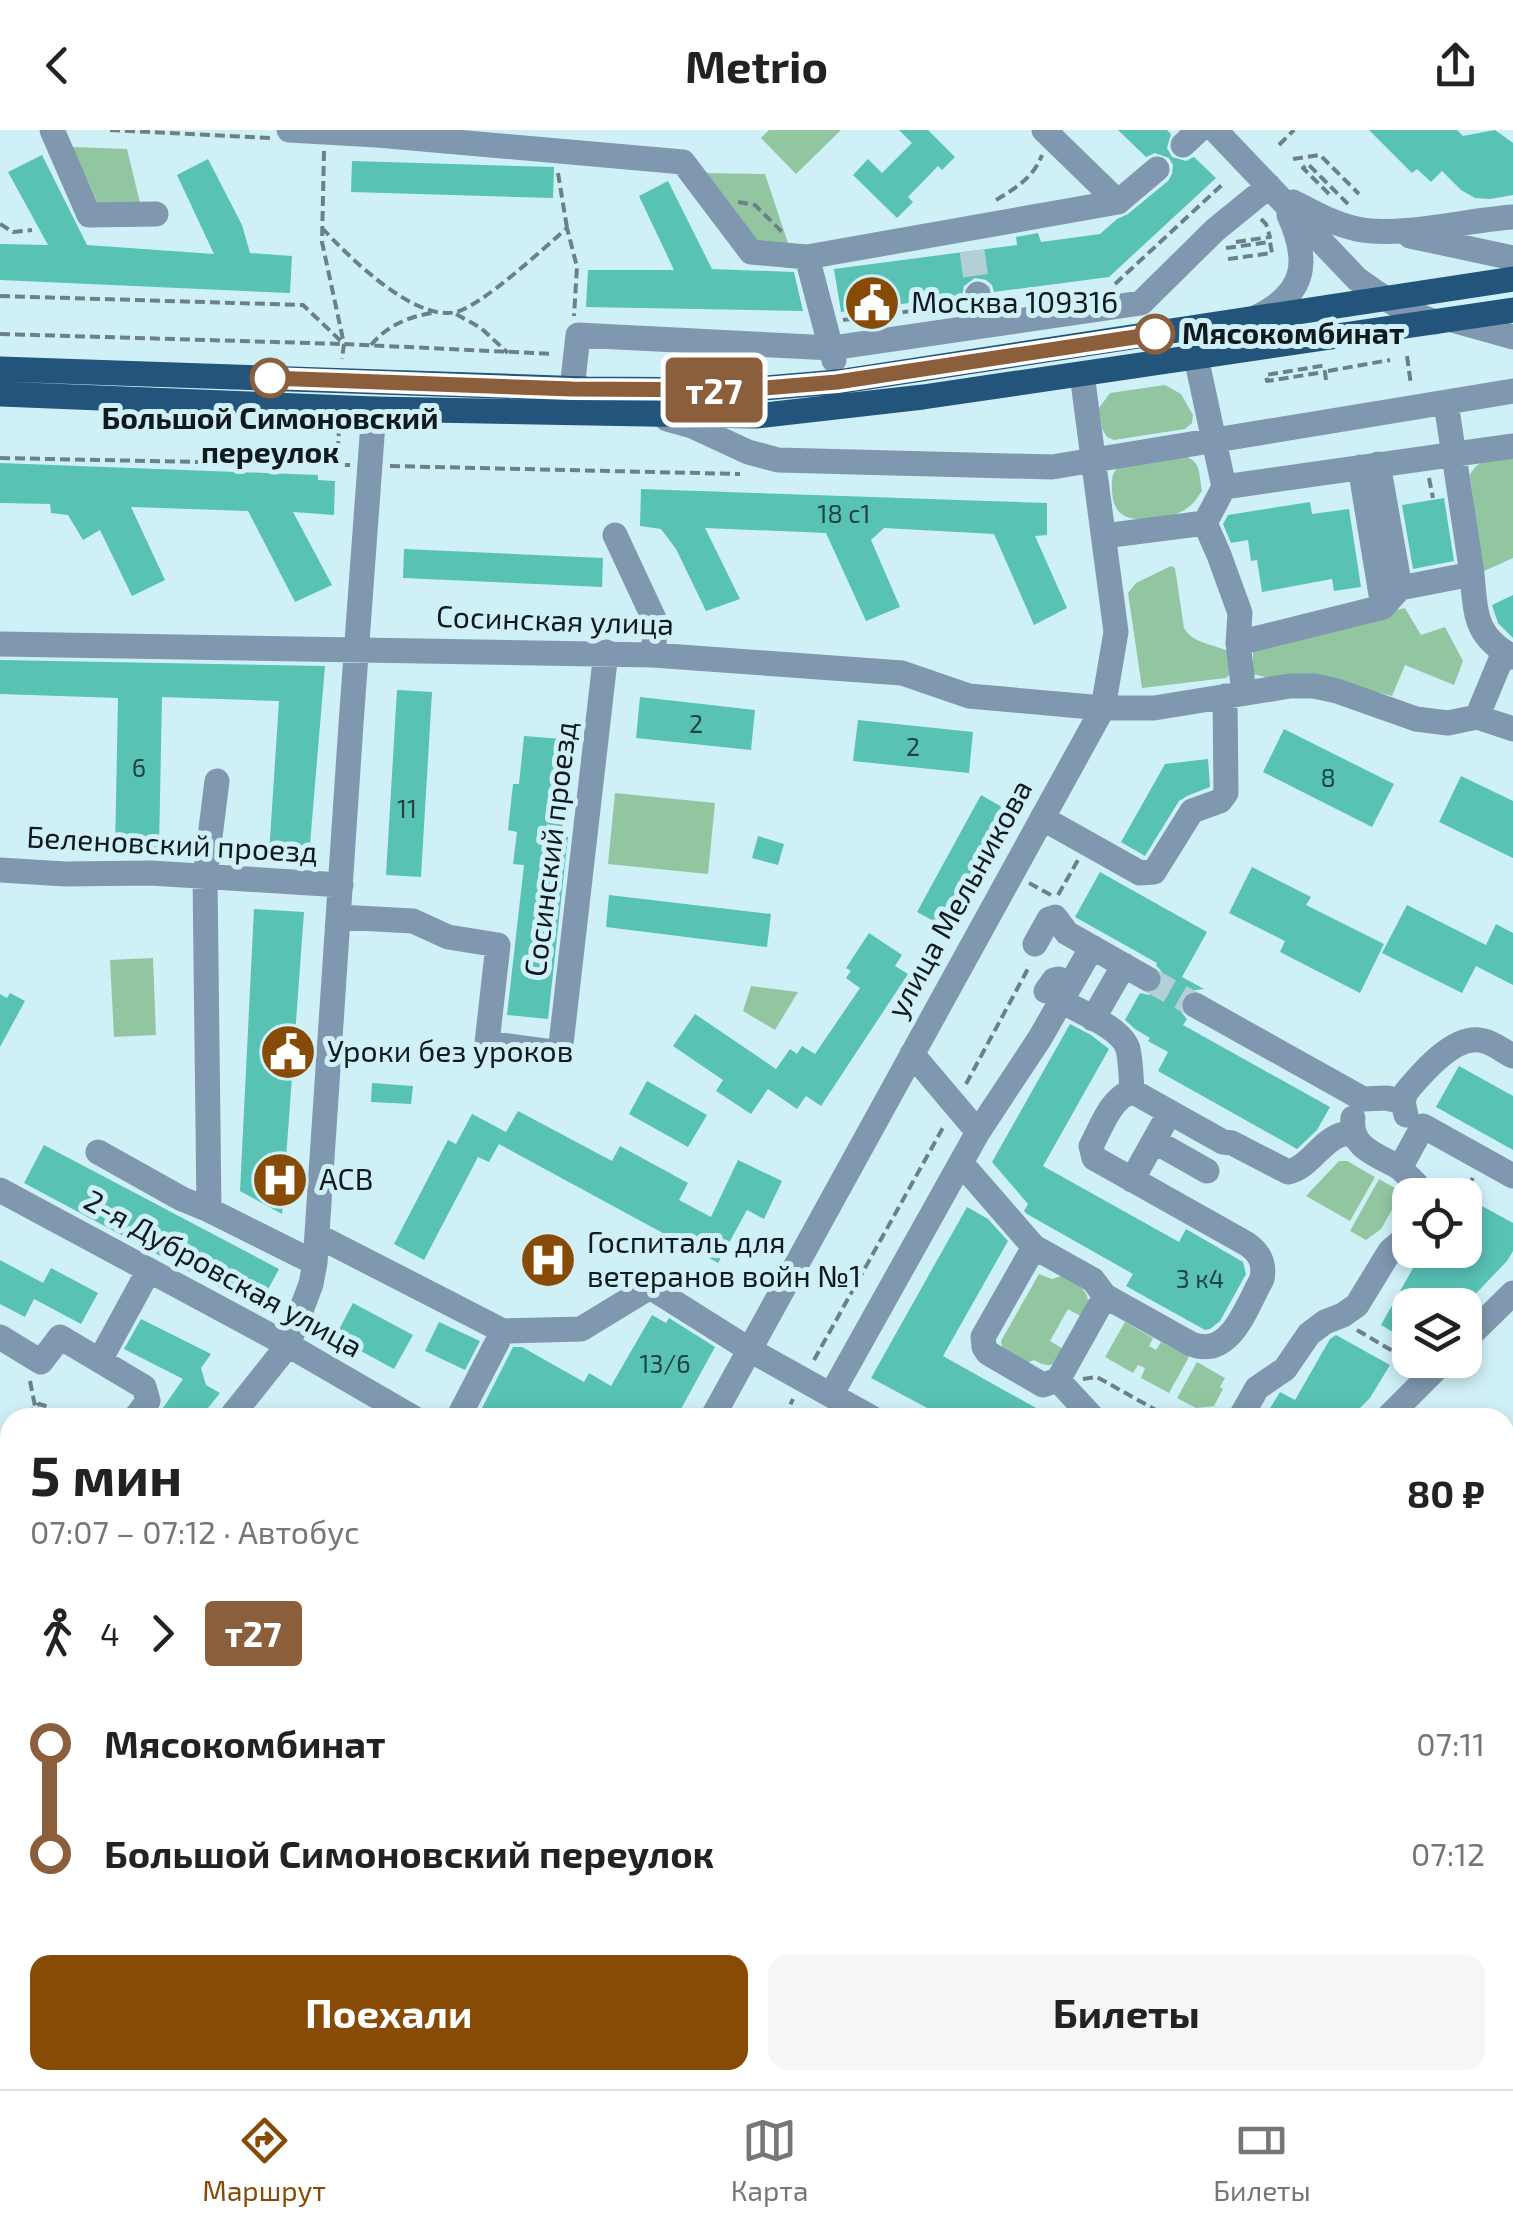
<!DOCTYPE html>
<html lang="ru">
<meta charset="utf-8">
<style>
:root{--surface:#fff;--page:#f6f6f6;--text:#222;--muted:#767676;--line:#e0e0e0;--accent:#874b06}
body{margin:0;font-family:"Exo 2",sans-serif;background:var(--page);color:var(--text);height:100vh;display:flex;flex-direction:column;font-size:38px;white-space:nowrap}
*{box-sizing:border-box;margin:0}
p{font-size:32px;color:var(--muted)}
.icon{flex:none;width:55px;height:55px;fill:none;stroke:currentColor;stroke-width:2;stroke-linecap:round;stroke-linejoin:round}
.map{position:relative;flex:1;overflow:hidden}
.panel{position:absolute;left:0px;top:1278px;width:1515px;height:682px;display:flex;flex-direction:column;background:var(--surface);border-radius:30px 30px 0 0;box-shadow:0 5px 15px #0003}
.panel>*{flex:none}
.badge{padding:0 20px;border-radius:8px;font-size:35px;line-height:65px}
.controls{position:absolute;left:1392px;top:1048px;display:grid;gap:20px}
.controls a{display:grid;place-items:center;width:90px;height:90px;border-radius:20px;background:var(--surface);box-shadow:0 5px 15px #0003;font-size:50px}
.map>.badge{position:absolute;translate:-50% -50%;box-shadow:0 0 0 5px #fff}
.legs{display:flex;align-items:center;gap:15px;height:110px;padding:0 30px;font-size:32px}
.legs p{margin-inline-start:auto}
.headline{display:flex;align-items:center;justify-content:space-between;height:170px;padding:0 30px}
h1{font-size:55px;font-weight:700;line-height:75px}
.action{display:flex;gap:20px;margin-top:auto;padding:20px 30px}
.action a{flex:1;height:115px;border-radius:20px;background:var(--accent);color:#fff;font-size:40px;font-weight:700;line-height:115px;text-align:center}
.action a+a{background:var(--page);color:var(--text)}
ul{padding:0 30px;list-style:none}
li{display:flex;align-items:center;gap:35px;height:110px;font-size:38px}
li i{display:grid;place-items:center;width:15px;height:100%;margin:0 12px;background:currentColor}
li i::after{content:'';width:25px;height:25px;margin:-12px;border:8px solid;border-radius:50%;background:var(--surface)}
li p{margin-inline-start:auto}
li:first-child i{background:linear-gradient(#0000 50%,currentColor 0)}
li:last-child i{background:linear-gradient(currentColor 50%,#0000 0)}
header{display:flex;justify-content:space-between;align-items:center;height:130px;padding:0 30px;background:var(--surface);font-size:45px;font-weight:700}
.dock{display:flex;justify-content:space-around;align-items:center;height:140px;border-top:2px solid var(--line);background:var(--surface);font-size:28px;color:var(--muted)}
.dock a{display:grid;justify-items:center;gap:5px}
.dock .on{color:var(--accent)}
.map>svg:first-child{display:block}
.green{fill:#92c6a1}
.building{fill:#58c2b5}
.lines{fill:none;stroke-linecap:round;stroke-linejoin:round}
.minor-tunnel{stroke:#b3d0d7;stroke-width:25;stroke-dasharray:25 12;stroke-linecap:butt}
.path{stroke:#6b8186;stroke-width:4;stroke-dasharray:10 5;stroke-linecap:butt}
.minor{stroke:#7f98af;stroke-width:25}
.major{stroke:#23547c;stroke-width:25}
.line-1-casing{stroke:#fff;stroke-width:22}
.line-1{stroke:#8b5e3c;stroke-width:15}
.stop-1-dot{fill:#fff;stroke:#8b5e3c;stroke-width:5}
.labels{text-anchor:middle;stroke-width:10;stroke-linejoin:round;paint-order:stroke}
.number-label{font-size:25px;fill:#204443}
.poi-label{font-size:30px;fill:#0e1a1d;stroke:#d0f0f8;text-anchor:start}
.stop-label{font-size:30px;font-weight:bold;fill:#0e1a1d;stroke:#d0f0f8;text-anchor:start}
.street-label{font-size:30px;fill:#0e1a1d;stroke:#d0f0f8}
</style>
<header><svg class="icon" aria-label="back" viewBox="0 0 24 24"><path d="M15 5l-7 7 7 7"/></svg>Metrio<svg class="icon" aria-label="share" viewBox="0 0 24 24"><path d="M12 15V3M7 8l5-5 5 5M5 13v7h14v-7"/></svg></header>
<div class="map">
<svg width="1513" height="1959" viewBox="0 0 1513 1959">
<rect width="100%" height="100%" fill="#d0f0f8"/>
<!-- green -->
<path class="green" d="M769,0H841L796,44L761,8Z
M72,17L127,19L140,73H98Z
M701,43L765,44L788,113H753Z
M1165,255L1181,264L1193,285L1192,293L1185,299L1114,310L1107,307L1102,299L1099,278L1110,263Z
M1513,324V428L1482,442L1470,345C1478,328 1496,328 1513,324Z
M1179,325C1202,329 1198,341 1202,361C1197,368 1194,374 1186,379C1177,385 1168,386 1156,388C1132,391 1113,390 1112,360C1112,350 1111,346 1117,338Z
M1171,436L1175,438L1184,498C1193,514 1214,514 1230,522L1233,541L1226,548L1142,558L1128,463L1136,453Z
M1405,478L1421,505L1445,497L1463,531L1454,555L1405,535L1392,566L1318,547L1269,548L1253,544V521L1267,510Z
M615,663L715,673L708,744L608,734Z
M153,828L156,905L114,907L110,830Z
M751,856L798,862L775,900L743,881Z
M1339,1031H1347L1375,1047L1350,1091L1306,1066Z
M1379,1049L1402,1062L1381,1099L1366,1110L1350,1101Z
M1039,1144L1052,1149L1061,1146C1082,1158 1095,1161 1084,1188L1068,1179L1050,1211L1065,1220C1054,1235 1052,1240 1034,1230L1027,1233L1002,1217L1001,1211Z
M1125,1192L1153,1208L1149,1216L1156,1220L1161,1212L1189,1227L1169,1263L1141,1248L1145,1238L1138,1235L1133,1243L1105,1227Z
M1197,1232L1225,1248L1220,1257L1223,1259L1214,1276L1196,1278L1177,1268Z"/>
<!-- building -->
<path class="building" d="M899,0H928L955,27L942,40L938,36L908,67L913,72L897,88L853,45L868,29L882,43L912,13Z
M1118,0H1167L1171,4L1167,18L1172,27L1186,31L1194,27L1216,48L1109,147L994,162L992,155L986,150L975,148L964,156L962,166L841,182L834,139L1017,115L1016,107L1038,103L1041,112L1100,104L1117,89L1128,84L1168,51L1172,44L1173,35L1169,28L1155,23L1146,27Z
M1369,0H1457L1463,6L1495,0L1513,13V65L1490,69L1475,68L1461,60L1442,41L1431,52L1417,39L1412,43Z
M42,25L87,115L214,124L177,45L208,29L242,95L250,123L292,126L290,163L0,150V114L48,115L8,42Z
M352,31L554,37L553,68L351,62Z
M668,51L712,139L794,142L803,181L586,177L588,140H674L639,66Z
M0,333L318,345V350L335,351L334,385L293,382L332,455L295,472L248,381L131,377L165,450L132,466L100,400L83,410L68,385L51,383L50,374L0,373Z
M641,359L1047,373V405L1035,406L1067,478L1034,495L994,404L884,398L871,410L900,477L866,491L826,403L705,398L740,469L706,481L676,419L661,399L640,396Z
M1444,368L1454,431L1413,439L1402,375Z
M1310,372L1312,384L1349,379L1361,457L1334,461L1332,449L1262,462L1257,430L1251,431L1248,410L1231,413L1223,394L1228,385Z
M404,419L603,428L602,457L403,448Z
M1513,465V508L1498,493L1492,475Z
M0,530L325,536L309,726L269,724L279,571L162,567L159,720L115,721L118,568L0,564Z
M397,560L432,562L421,747L386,745Z
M640,567L755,580L751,620L636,608Z
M858,590L973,602L969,643L853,631Z
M1284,599L1394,654L1372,697L1263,642Z
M524,606L562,609L556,689H563L562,706L568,707L548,889L507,885L524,735L513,734L517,702L508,700L513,654H519Z
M1208,629L1210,657L1187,666L1179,671L1145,726L1121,712L1165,634Z
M1461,646L1513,671V728L1439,692Z
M981,665L1016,685L952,801L917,782Z
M758,706L784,714L778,735L752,728Z
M1252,737L1311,767L1306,775L1384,814L1360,863L1280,822L1285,811L1229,783Z
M1100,742L1207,802L1182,847L1204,859L1188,861L1180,868L1181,882L1187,889L1183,895L1330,977L1317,1000L1297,1019L1158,941L1168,922L1148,911L1150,908L1135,899L1125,890L1140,863L1149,865L1162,858L1164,850L1162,842L1156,835L1157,833L1075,787Z
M609,765L771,784L767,817L606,797Z
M1407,775L1486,815L1496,794L1513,803V855L1476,836L1462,863L1382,823Z
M254,779L304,782L282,1084L240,1061Z
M869,803L902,825L895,836L908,844L821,976L806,966L797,979L768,959L751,984L716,961L723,950L673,916L695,884L776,939L790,919L797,924L802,916L815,924L860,858L846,848L851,841L846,838Z
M10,863L25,871L0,917V864L7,868Z
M1070,894L1091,905L1109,919L1043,1036L1179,1112L1186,1099L1243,1132L1246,1144L1220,1191L1210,1199L1205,1200L1126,1156L1133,1144L1027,1084L1024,1081L1028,1074L992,1032Z
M1459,936L1513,966V1020L1436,977Z
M647,951L707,985L688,1017L629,984Z
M372,953L413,956L411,974L371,972Z
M518,981L612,1031L620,1016L688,1053L679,1070L711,1087L738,1030L782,1051L764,1089L747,1080L718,1133L499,1014L489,1032L478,1027L424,1130L394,1114L448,1010L456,1014L472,984L506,1002Z
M44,1015L279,1139L258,1178L24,1053Z
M1471,1070L1513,1093V1121L1507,1131L1465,1175H1410V1212L1381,1195L1421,1124L1436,1132L1443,1120H1465V1080Z
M967,1077L988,1089L1008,1111L943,1226L1054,1288H946L871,1248Z
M0,1130L43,1153L51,1138L98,1163L81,1194L34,1169L25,1187L0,1174Z
M353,1173L413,1205L394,1239L335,1207Z
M652,1185L666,1193L669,1188L715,1217L676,1288H486L479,1284L513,1217H522L584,1252L589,1243L611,1256Z
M141,1189L211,1224L201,1238L206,1255L220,1263L200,1288H156L183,1249L124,1219Z
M439,1192L480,1211L465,1240L425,1221Z
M1336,1205L1390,1235L1370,1268L1350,1288H1264L1280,1262L1295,1270L1330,1209Z"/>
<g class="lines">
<!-- minor-tunnel -->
<path class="minor-tunnel" d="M972,121L978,164
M1148,849L1195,875"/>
<!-- path -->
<path class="path" d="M110,0L270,8
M1279,15L1294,0
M324,21L322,112L344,214L342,229
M1293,29L1320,25L1359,64
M558,43L567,98
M1329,64L1303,38L1308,34L1348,74
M996,70C1016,58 1033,48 1042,25
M738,72L755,75L782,102
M0,94L13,102L32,100
M322,98C348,126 414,192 456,182C483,175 544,118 567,98L577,137L574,186
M1236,112L1270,107L1266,94L1261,89
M1226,118L1270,112L1272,123L1228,129
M1115,154L1225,52
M0,166L303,175L344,214L554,224
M456,184L481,198L508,223
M843,190L957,175
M0,204L344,214
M371,215C387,196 407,187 432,183
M1407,226L1411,255
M1328,241L1390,230
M1326,250L1325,242L1267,251L1266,245L1327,235
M0,328L350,335
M337,336L339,300
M390,336L740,344
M1429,348L1433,368
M1029,753L1051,765
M1058,765L1078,730
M966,954L1030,835
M1440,1063L1451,1062L1458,1065
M1463,1065L1473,1048
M1357,1200L1413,1233
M814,1230L945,994
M1083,1249L1097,1247L1170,1288
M30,1251L35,1276
M32,1288V1280L39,1274L49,1277L50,1288
M784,1288L793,1269
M0,1426L10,1433
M0,1510L10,1516
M0,1621L10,1610
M849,1950L867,1959
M1084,1950L1103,1959
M667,1958L681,1950"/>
<!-- minor -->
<path class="minor" d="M52,0L89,85L156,84
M289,0L377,5L683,32L751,122L807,127L834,230
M1044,0L1118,72
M1215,0L1357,149C1382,168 1406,182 1435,192
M1183,15L1199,0
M1293,72C1314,83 1334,94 1357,99C1400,108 1467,90 1513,87
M1410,106L1513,128
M807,127L1118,72L1157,39
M978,164L981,195
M1257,187C1306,163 1310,132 1289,85
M1452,190L1513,207
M1196,227L1224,357L1205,393L1219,425L1240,483L1238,513L1244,563
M572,259L578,205L832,218L1141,173L1215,100L1269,56
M667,289L692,296L748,322L778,330L1052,337L1513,261
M1378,334L1400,458
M1360,337L1383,477
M1224,357L1513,316
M615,405L656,493L653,525
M1104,406L1205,393
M1472,444C1476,484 1474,506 1513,527
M1238,513L1383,477L1400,458L1472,444L1446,273
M0,514L653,525L902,543L969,566L1103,578H1154L1290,556H1314L1337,561L1416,589L1448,593L1477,587L1513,599
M1477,587L1504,522
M1042,688L1140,743L1154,742L1192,681L1220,671L1226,663L1225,566
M0,740L65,744L151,743L341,755
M339,787L413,791L448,807L498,815L487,913L560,923L606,522
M1035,814L1049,789L1055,787L1067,803L1148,849
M1046,861L1054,850L1059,849L1070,855
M1061,871C1080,882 1122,898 1128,919C1131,932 1131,948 1132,961
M1195,875L1363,969L1387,968L1403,972
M1093,889L1124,835
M912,924L978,1002
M1406,985L1403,972L1406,962C1422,943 1456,902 1484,911C1494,913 1504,922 1513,926
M1353,988C1349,1018 1378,1025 1400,1038
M1154,1011L1207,1041
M98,1022L182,1069L209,1080L315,1133
M961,1033L1034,1117L983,1207L984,1217L988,1223L1043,1255L1058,1250
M1132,1050L1170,982
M0,1060L288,1215L414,1288
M1422,1065L1416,1054L1400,1038L1423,996L1513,1046
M209,1080L205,747L217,651
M318,1106L503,1201L581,1199L650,1157L750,1220L872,1288
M1034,1117L1093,1150L1105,1166L1191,1214C1231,1229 1246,1177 1262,1149C1265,1133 1260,1123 1247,1114L1094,1028L1091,1016C1102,996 1110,969 1132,961L1223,1012L1232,1013L1288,1042C1314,1036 1323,1003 1352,1003
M0,1207L41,1232L60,1207L144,1257L148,1271L135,1288
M1465,1210L1513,1163
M100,1230L149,1140
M831,1265L978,1002L1040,908L1092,817
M230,1288L288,1215L311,1154L315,1133L351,594L374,279
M458,1288L503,1201
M712,1288L1103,578L1116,502L1082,244
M1093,1288L1058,1250L1105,1166
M1240,1288L1257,1258L1285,1239L1309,1204L1325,1192L1343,1185L1357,1175L1390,1121L1410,1104
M1387,1288L1445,1230
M0,1350L10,1356
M0,1581L10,1570
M0,1649L10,1658
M1507,1704L1513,1692
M0,1706L10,1695
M0,1727L10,1737
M0,1923L10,1912
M48,1950L58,1959
M535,1950L544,1959
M1318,1950L1319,1959
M259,1959L267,1950
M813,1959L820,1951
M1000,1959L1004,1950"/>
<!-- major -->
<path class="major" d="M0,239L587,259L740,260L837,252L1513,149
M0,264L374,279L756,286L923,267L1513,180
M0,1465L10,1471
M919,1950L938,1959"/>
</g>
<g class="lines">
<!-- line-1 casing -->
<g class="line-1-casing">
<path id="line-1" d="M270,248L572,259L740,260L837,252L1155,204"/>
</g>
<!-- line-1 -->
<use href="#line-1" class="line-1"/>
</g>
<!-- icons -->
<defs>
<g id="civic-disc" transform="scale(2.875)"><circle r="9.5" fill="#874b06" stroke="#d0f0f8"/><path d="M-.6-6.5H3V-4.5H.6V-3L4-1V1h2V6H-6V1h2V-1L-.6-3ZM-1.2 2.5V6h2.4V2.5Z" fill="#fff"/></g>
<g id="hospital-disc" transform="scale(2.875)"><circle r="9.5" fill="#874b06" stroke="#d0f0f8"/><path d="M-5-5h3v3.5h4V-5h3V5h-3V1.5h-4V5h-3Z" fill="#fff"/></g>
</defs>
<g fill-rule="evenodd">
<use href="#civic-disc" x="872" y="173"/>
<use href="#civic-disc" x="288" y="922"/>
<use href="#hospital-disc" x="280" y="1050"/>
<use href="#hospital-disc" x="548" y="1130"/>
</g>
<!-- markers -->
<g class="stop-1-dot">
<circle cx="1155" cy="204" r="18"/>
<circle cx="270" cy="248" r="18"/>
</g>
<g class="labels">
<!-- number labels -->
<g class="number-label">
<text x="844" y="393">18 с1</text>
<text x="696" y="603">2</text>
<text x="913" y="626">2</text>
<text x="139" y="647">6</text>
<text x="1328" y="657">8</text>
<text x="407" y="688">11</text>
<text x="1200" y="1158">3 к4</text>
<text x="665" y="1243">13/6</text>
</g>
<!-- poi labels -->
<g class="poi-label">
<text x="911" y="183">Москва 109316</text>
<text x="327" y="932">Уроки без уроков</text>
<text x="319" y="1060">АСВ</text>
<text x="587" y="1123">Госпиталь для<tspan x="587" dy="34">ветеранов войн №1</tspan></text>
</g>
<!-- stop labels -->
<g class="stop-label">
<text x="1182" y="214">Мясокомбинат</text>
<text x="270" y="299" text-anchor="middle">Большой Симоновский<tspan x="270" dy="34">переулок</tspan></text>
</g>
<!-- street labels -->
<g class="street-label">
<text transform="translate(555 491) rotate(2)" y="10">Сосинская улица</text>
<text transform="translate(172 715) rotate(3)" y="10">Беленовский проезд</text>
<text transform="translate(551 719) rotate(-83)" y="10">Сосинский проезд</text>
<text transform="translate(960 769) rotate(-61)" y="10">улица Мельникова</text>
<text transform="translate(223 1144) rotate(29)" y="10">2-я Дубровская улица</text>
</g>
</g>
</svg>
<div class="controls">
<a><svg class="icon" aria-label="locate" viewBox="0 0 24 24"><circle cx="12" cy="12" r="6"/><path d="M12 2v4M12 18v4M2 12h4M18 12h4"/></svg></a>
<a><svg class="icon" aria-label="layers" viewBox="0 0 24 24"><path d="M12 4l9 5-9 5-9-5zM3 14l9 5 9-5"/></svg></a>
</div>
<b class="badge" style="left:714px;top:260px;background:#8b5e3c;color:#fff">т27</b>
<section class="panel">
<div class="headline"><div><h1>5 мин</h1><p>07:07 – 07:12 · Автобус</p></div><b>80 ₽</b></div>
<div class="legs"><svg class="icon" aria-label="walk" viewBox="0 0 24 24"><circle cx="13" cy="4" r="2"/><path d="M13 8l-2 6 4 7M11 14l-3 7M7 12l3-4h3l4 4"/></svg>4<svg class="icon" aria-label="forward" viewBox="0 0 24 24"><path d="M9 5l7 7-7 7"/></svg><b class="badge" style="background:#8b5e3c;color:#fff">т27</b></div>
<ul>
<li><i style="color:#8b5e3c"></i><b>Мясокомбинат</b><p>07:11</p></li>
<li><i style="color:#8b5e3c"></i><b>Большой Симоновский переулок</b><p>07:12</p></li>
</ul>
<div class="action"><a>Поехали</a><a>Билеты</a></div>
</section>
</div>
<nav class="dock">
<a class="on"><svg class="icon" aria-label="directions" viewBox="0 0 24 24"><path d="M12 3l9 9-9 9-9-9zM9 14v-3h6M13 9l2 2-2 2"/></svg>Маршрут</a>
<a><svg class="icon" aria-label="map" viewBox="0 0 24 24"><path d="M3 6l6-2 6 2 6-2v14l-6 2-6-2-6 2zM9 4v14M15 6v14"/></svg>Карта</a>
<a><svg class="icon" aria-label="tickets" viewBox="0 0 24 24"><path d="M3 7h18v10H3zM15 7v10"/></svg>Билеты</a>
</nav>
